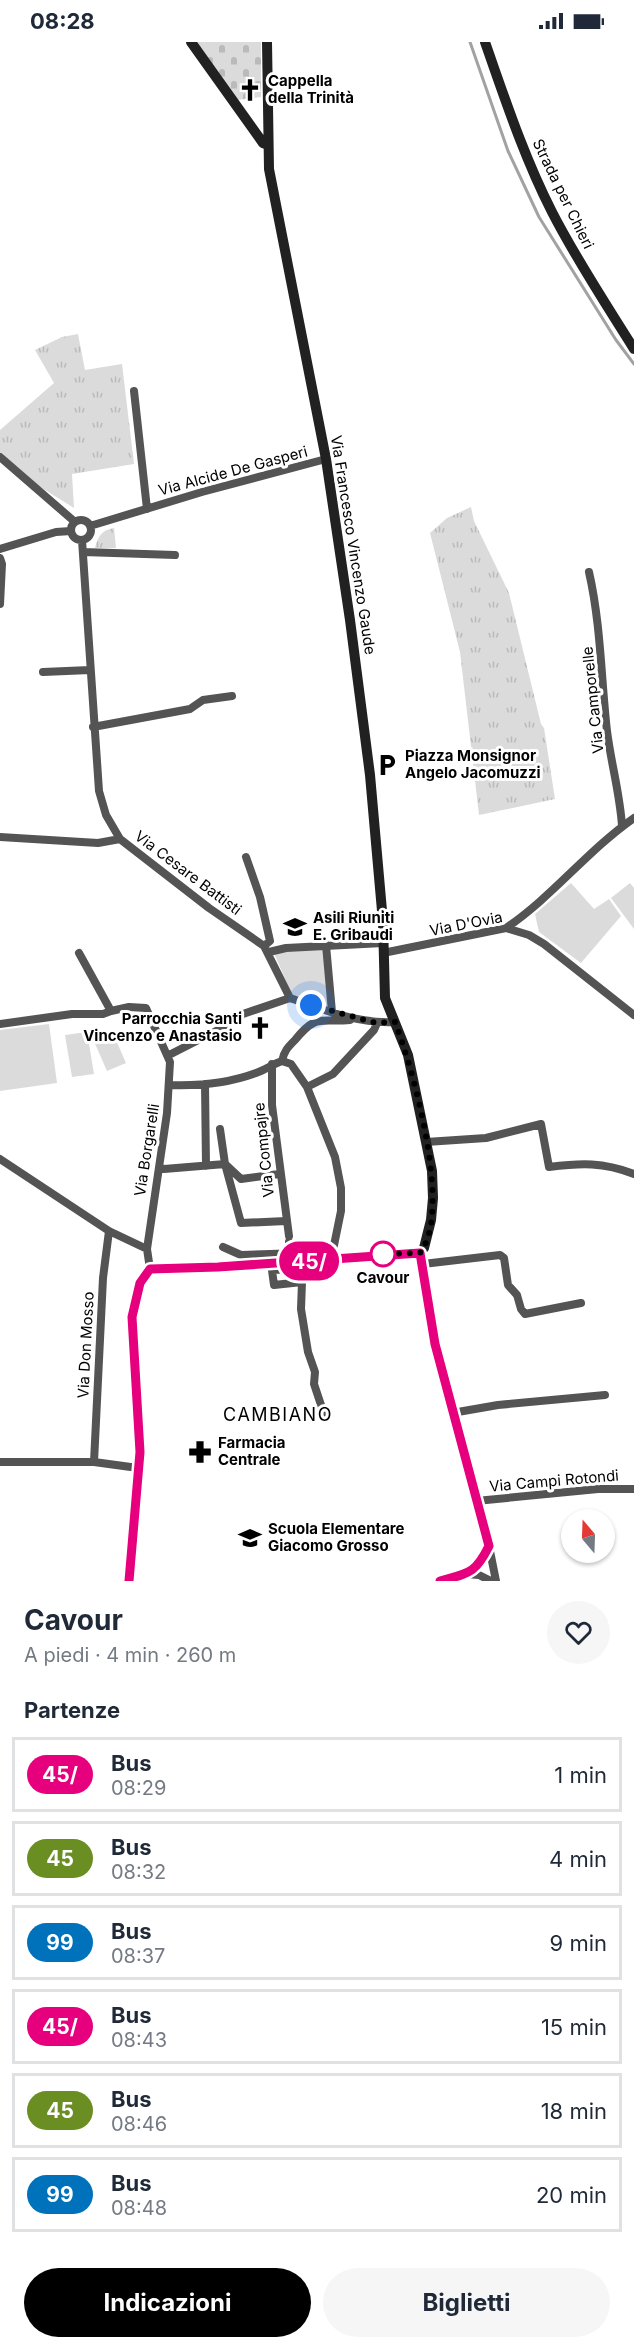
<!DOCTYPE html>
<html lang="it">
<meta charset="utf-8">
<style>
:root{--surface:#fff;--page:#f6f6f7;--text:#1f2937;--muted:#747a83;--line:#e0e1e3;--accent:#000}
body{margin:0;font-family:Inter,sans-serif;background:var(--page);color:var(--text);height:100vh;display:flex;flex-direction:column;font-size:22px;white-space:nowrap}
*{box-sizing:border-box;margin:0}
p{font-size:20px;color:var(--muted)}
.icon{flex:none;width:33px;height:33px;fill:none;stroke:currentColor;stroke-width:2;stroke-linecap:round;stroke-linejoin:round}
.map{position:relative;height:1539px;overflow:hidden}
.sheet{display:flex;flex-direction:column;background:var(--surface);flex:1}
.sheet>*{flex:none}
.badge{padding:0 12px;border-radius:20px;font-size:21px;line-height:39px}
.needle{width:39px;rotate:341deg}
.tools{position:absolute;left:561px;top:1467px;display:grid;gap:12px}
.tools a{display:grid;place-items:center;width:54px;height:54px;border-radius:50%;background:var(--surface);box-shadow:0 2px 4px #0004;font-size:30px}
.you{position:absolute;width:30px;height:30px;margin:-15px;border:4px solid #fff;border-radius:50%;background:#1a73e8;box-shadow:0 0 0 9px #1a73e833}
.map>.badge{position:absolute;translate:-50% -50%;box-shadow:0 0 0 3px #fff}
h2{padding:0 24px;font-size:22px;line-height:54px}
.round{display:grid;place-items:center;flex:none;width:63px;height:63px;border-radius:32px;background:var(--page)}
.headline{display:flex;align-items:center;justify-content:space-between;height:102px;padding:0 24px}
h1{font-size:28px;font-weight:700;line-height:45px}
.cta{display:flex;gap:12px;margin-top:auto;padding:12px 24px}
.cta a{flex:1;height:69px;border-radius:36px;background:var(--accent);color:#fff;font-size:24px;font-weight:700;line-height:69px;text-align:center}
.cta a+a{background:var(--page);color:var(--text)}
ul{padding:0;list-style:none}
li{display:flex;align-items:center;gap:18px;height:75px;margin:0 12px 9px;padding:0 12px;border:3px solid var(--line);border-radius:0px}
li div{flex:1}
li b{display:block;font-size:22px}
li em{font-style:normal}
li .badge{min-width:66px;font-weight:700;text-align:center}
.status{display:flex;justify-content:space-between;align-items:center;height:42px;padding:0 30px;background:var(--surface);direction:ltr}
.status svg{height:16px;fill:currentColor}
.map>svg:first-child{display:block}
.grass{fill:url(#grass-tufts)}
.cemetery{fill:url(#cemetery-stones)}
.park{fill:#dbdbdb}
.lines{fill:none;stroke-linecap:round;stroke-linejoin:round}
.stream{stroke:#a2a2a2;stroke-width:3}
.street{stroke:#545454;stroke-width:8}
.secondary{stroke:#212121;stroke-width:10}
.line-casing{stroke:#fff;stroke-width:14}
.line{stroke:#e6007e;stroke-width:9}
.walk{stroke:#000;stroke-width:6;stroke-dasharray:0 10.8}
.stop-dot{fill:#fff;stroke:#e6007e;stroke-width:3}
.labels{text-anchor:middle;stroke-width:6;stroke-linejoin:round;paint-order:stroke}
.poi-label{font-size:15px;font-weight:bold;fill:#000;stroke:#fff;text-anchor:start}
.street-label{font-size:15px;fill:#000;stroke:#fff}
.stop-label{font-size:15px;font-weight:bold;fill:#000;stroke:#fff}
.quarter-label{font-size:18px;letter-spacing:1.5px;fill:#000;stroke:#fff}
</style>
<div class="status"><b>08:28</b><svg viewBox="0 0 49 12"><path d="M0 12V9h3v3zM5 12V6h3v6zM10 12V3h3v9zM15 12V0h3v12zM26 1h20v11H26zM47 4h2v5h-2z"/></svg></div>
<div class="map">
<svg width="634" height="1539" viewBox="0 0 634 1539">
<defs>
<pattern id="grass-tufts" width="24" height="20" patternUnits="userSpaceOnUse" patternTransform="scale(1.5)"><rect width="24" height="20" fill="#dbdbdb"/><path d="M3 7l-1-3M5 7V3M7 7l1-3M15 17l-1-3M17 17v-4M19 17l1-3" fill="none" stroke="#bababa"/></pattern>
<pattern id="cemetery-stones" width="16" height="16" patternUnits="userSpaceOnUse" patternTransform="scale(1.5)"><rect width="16" height="16" fill="#dbdbdb"/><path d="M2 7V4a2 2 0 0 1 4 0v3zM10 15v-3a2 2 0 0 1 4 0v3z" fill="#bababa"/></pattern>
</defs>
<rect width="100%" height="100%" fill="#fff"/>
<!-- grass -->
<path class="grass" d="M78,292L85,328L122,322L134,422L72,432L74,466L37,443L0,410V388L54,341L35,308L62,295Z
M471,465L474,479L509,551L541,682L544,686L555,757L479,773L460,610L430,491L447,476Z
M114,486L116,506H95C98,494 102,488 114,486Z"/>
<!-- cemetery -->
<path class="cemetery" d="M196,0H261V55L237,58Z"/>
<!-- park -->
<path class="park" d="M571,841L594,867L609,857L621,874L581,921L539,890L535,872Z
M630,841L634,846V887L611,856Z
M325,905L330,966L292,953L274,911Z
M49,982L57,1041L0,1049V988Z
M112,989L126,1021L107,1029L93,997Z
M87,990L94,1032L72,1035L65,993Z"/>
<g class="lines">
<!-- stream -->
<path class="stream" d="M470,0L508,109L539,175L616,298L634,322"/>
<!-- street -->
<path class="street" d="M134,349L147,467
M0,415L75,480
M71 488a10 10 0 1 1 20 0a10 10 0 1 1-20 0Z
M90,484L202,450L326,417
M82,498L99,749L106,773L120,797L209,866L264,904L290,956C324,968 358,982 395,980
M0,507L56,490L71,489
M83,510L175,513
M0,516L2,522L0,562
M589,530C601,583 601,636 607,689C611,721 620,752 622,784
M43,630L90,628
M93,685L190,667L203,658L232,654
M0,795L98,801L120,797
M246,815L260,855L270,899L264,904
M506,886C552,855 588,808 634,776
M326,903L332,970
M269,910L286,906L383,901
M79,911L111,969L129,965L146,966L170,1020L167,1071L147,1207
M383,911L506,886L529,893L544,902L634,973
M0,982L72,972H103L111,969
M169,1013L218,988L243,972L290,956
M282,1019C284,1009 288,1005 295,998C317,971 320,981 350,978
M272,1022V1063L289,1194
M205,1042L206,1124
M170,1043C199,1044 229,1041 256,1031C265,1028 273,1022 282,1019L291,1022L307,1045L335,1115L341,1146V1169L331,1218
M307,1045L333,1032L374,988L377,981
M220,1087L225,1122L241,1181L286,1179
M426,1100L486,1096L541,1082L549,1125C581,1121 603,1120 634,1132
M0,1117L109,1189L147,1207L150,1227
M160,1126L164,1127L225,1122L241,1137L279,1132
M289,1200L290,1211
M223,1205L241,1213L332,1210
M271,1221L274,1243L302,1240L301,1227L272,1228
M423,1222L500,1213L504,1216L508,1243L517,1253L521,1267L525,1272L581,1261
M302,1240L301,1267L308,1310L315,1330L314,1342L324,1372
M452,1371L498,1363L605,1353
M0,1420H94L138,1426
M94,1420L103,1236L109,1189
M476,1459L598,1447H634
M489,1504L496,1539
M466,1532L479,1533L491,1539"/>
<!-- secondary -->
<path class="secondary" d="M191,0L263,101L268,103
M267,0L269,127L326,417L350,578L370,733L383,880L385,956L408,1013L432,1129L433,1156L431,1178L424,1206L420,1211
M485,0C505,57 524,115 552,170C576,217 606,262 634,307
M420,1211L435,1302L489,1504C474,1532 469,1531 440,1539
M129,1539L140,1410L132,1275L140,1241L150,1227L218,1225L420,1211"/>
</g>
<g class="lines">
<!-- line casing -->
<g class="line-casing">
<path id="line" d="M129,1539L140,1410L132,1275L140,1241L150,1227L218,1225L420,1211L435,1302L489,1504C475,1532 469,1531 440,1539"/>
</g>
<!-- line -->
<use href="#line" class="line"/>
<!-- walk -->
<path class="walk" d="M311,963L376,981L395,980C413,1027 453,1169 420,1211L383,1212"/>
</g>
<!-- icons -->
<defs>
<g id="church-bare" transform="scale(1.8)"><path d="M-1.2-6h2.4v3.5h3.3v2.4h-3.3V6h-2.4V-.1h-3.3v-2.4h3.3Z" fill="#000" stroke="#fff" stroke-width="2.5" paint-order="stroke"/></g>
<g id="parking-bare" transform="scale(1.8)"><path d="M-3.5-5.5H1a3.5 3.5 0 0 1 0 7H-1V5.5H-3.5ZM-1-3.4V-.6H.8a1.4 1.4 0 0 0 0-2.8Z" fill="#000" stroke="#fff" stroke-width="2.5" paint-order="stroke"/></g>
<g id="school-bare" transform="scale(1.8)"><path d="M0-5L7-2L0 1L-7-2ZM-4 1L0 2.5L4 1V4Q0 6-4 4Z" fill="#000" stroke="#fff" stroke-width="2.5" paint-order="stroke"/></g>
<g id="pharmacy-bare" transform="scale(1.8)"><path d="M-2-6h4v4h4v4h-4v4h-4v-4h-4v-4h4Z" fill="#000" stroke="#fff" stroke-width="2.5" paint-order="stroke"/></g>
</defs>
<g fill-rule="evenodd">
<use href="#church-bare" x="250" y="48"/>
<use href="#parking-bare" x="387" y="723"/>
<use href="#school-bare" x="295" y="885"/>
<use href="#church-bare" x="260" y="986"/>
<use href="#pharmacy-bare" x="200" y="1410"/>
<use href="#school-bare" x="250" y="1496"/>
</g>
<!-- markers -->
<circle class="stop-dot" cx="383" cy="1212" r="12"/>
<g class="labels">
<!-- poi labels -->
<g class="poi-label">
<text x="268" y="44">Cappella<tspan x="268" dy="17">della Trinità</tspan></text>
<text x="405" y="719">Piazza Monsignor<tspan x="405" dy="17">Angelo Jacomuzzi</tspan></text>
<text x="313" y="881">Asili Riuniti<tspan x="313" dy="17">E. Gribaudi</tspan></text>
<text x="242" y="982" text-anchor="end">Parrocchia Santi<tspan x="242" dy="17">Vincenzo e Anastasio</tspan></text>
<text x="218" y="1406">Farmacia<tspan x="218" dy="17">Centrale</tspan></text>
<text x="268" y="1492">Scuola Elementare<tspan x="268" dy="17">Giacomo Grosso</tspan></text>
</g>
<!-- street labels -->
<g class="street-label">
<text transform="translate(563 152) rotate(64)" y="5">Strada per Chieri</text>
<text transform="translate(233 429) rotate(-15)" y="5">Via Alcide De Gasperi</text>
<text transform="translate(353 503) rotate(81)" y="5">Via Francesco Vincenzo Gaude</text>
<text transform="translate(593 658) rotate(-96)" y="5">Via Camporelle</text>
<text transform="translate(188 831) rotate(37)" y="5">Via Cesare Battisti</text>
<text transform="translate(466 882) rotate(-11)" y="5">Via D'Ovia</text>
<text transform="translate(147 1108) rotate(-81)" y="5">Via Borgarelli</text>
<text transform="translate(264 1108) rotate(-96)" y="5">Via Compajre</text>
<text transform="translate(86 1303) rotate(-87)" y="5">Via Don Mosso</text>
<text transform="translate(554 1439) rotate(-5)" y="5">Via Campi Rotondi</text>
</g>
<!-- stop labels -->
<g class="stop-label">
<text x="383" y="1241">Cavour</text>
</g>
<!-- quarter labels -->
<g class="quarter-label">
<text x="278" y="1379">CAMBIANO</text>
</g>
</g>
</svg>
<div class="tools">
<a><svg class="needle" viewBox="-14 -14 28 28"><path d="M0-13l5 13h-10z" fill="#e53935"/><path d="M0 13l5-13h-10z" fill="#747a83"/></svg></a>
</div>
<div class="you" style="left:311px;top:963px"></div>
<b class="badge" style="left:309px;top:1219px;background:#e6007e;color:#fff">45/</b>
</div>
<section class="sheet">
<div class="headline"><div><h1>Cavour</h1><p>A piedi · 4 min · 260 m</p></div><a class="round"><svg class="icon" aria-label="heart" viewBox="0 0 24 24"><path d="M12 20l-8-8c-3-5 5-10 8-4 3-6 11-1 8 4z"/></svg></a></div>
<h2>Partenze</h2>
<ul>
<li><span class="badge" style="background:#e6007e;color:#fff">45/</span><div><b>Bus</b><p>08:29</p></div><em>1 min</em></li>
<li><span class="badge" style="background:#6b8e23;color:#fff">45</span><div><b>Bus</b><p>08:32</p></div><em>4 min</em></li>
<li><span class="badge" style="background:#0072bc;color:#fff">99</span><div><b>Bus</b><p>08:37</p></div><em>9 min</em></li>
<li><span class="badge" style="background:#e6007e;color:#fff">45/</span><div><b>Bus</b><p>08:43</p></div><em>15 min</em></li>
<li><span class="badge" style="background:#6b8e23;color:#fff">45</span><div><b>Bus</b><p>08:46</p></div><em>18 min</em></li>
<li><span class="badge" style="background:#0072bc;color:#fff">99</span><div><b>Bus</b><p>08:48</p></div><em>20 min</em></li>
</ul>
<div class="cta"><a>Indicazioni</a><a>Biglietti</a></div>
</section>
